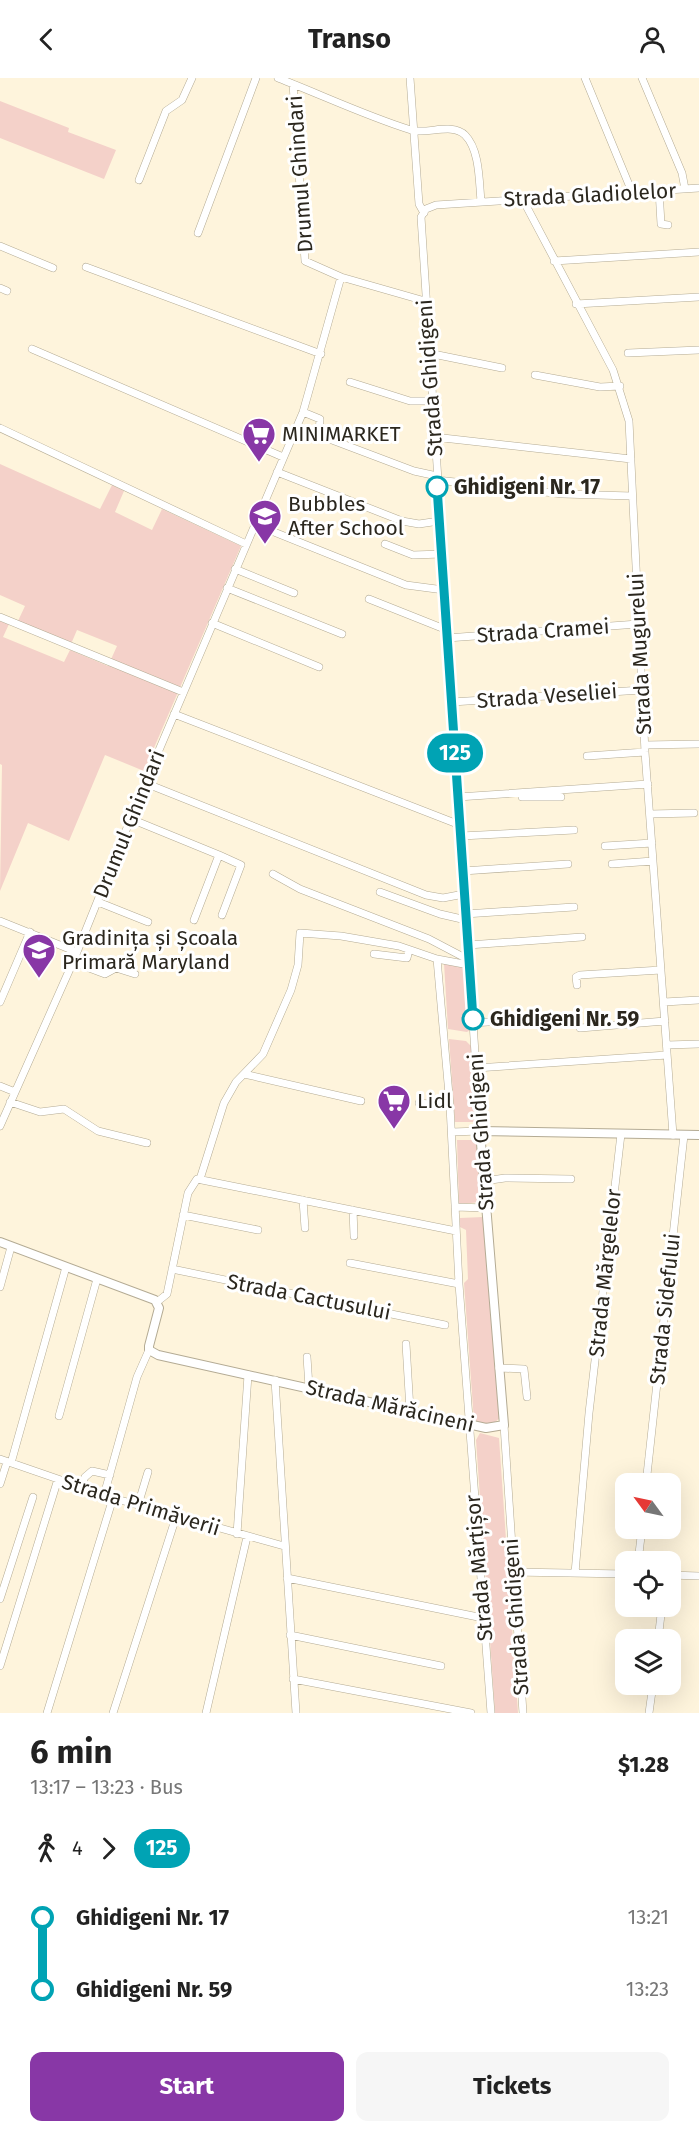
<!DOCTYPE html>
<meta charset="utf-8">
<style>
:root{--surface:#fff;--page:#f6f6f6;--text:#222;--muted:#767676;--accent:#8837a6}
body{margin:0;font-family:"Fira Sans",sans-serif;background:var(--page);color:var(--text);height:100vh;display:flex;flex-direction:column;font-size:22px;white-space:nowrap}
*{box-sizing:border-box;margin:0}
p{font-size:20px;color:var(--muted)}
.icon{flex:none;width:33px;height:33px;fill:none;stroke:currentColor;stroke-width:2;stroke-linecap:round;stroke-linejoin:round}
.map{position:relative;height:1635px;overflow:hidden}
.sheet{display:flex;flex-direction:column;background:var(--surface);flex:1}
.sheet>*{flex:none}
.badge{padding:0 12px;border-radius:20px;font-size:21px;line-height:39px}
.needle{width:39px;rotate:303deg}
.fabs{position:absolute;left:615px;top:1395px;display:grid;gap:12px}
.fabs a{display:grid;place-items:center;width:66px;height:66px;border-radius:12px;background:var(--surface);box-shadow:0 6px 24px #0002;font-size:30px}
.map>.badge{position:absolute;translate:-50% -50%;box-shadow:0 0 0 3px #fff}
.legs{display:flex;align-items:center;gap:9px;height:66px;padding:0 30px;font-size:20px}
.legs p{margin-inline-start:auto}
.summary{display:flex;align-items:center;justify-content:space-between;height:102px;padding:0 30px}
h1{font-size:33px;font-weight:700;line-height:45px}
.button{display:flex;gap:12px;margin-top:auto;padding:12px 30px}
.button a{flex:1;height:69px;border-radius:12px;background:var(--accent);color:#fff;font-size:24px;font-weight:700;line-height:69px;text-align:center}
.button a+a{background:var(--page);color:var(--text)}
ul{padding:0 30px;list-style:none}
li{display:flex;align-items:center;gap:21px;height:72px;font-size:22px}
li i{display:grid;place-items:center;width:9px;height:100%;margin:0 8px;background:currentColor}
li i::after{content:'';width:15px;height:15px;margin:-8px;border:4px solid;border-radius:50%;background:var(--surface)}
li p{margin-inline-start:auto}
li:first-child i{background:linear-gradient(#0000 50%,currentColor 0)}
li:last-child i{background:linear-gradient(currentColor 50%,#0000 0)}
header{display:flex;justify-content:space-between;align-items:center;height:78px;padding:0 30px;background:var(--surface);font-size:27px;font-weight:700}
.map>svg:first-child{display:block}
.green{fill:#f4d1c9}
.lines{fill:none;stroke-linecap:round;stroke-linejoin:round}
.minor-casing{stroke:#b4ab94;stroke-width:8}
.tertiary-casing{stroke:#b4ab94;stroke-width:10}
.minor{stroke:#fff;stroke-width:7}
.tertiary{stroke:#fff;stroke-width:8}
.line-1-casing{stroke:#fff;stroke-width:14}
.line-1{stroke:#00a3b4;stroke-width:9}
.stop-1-dot{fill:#fff;stroke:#00a3b4;stroke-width:3}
.labels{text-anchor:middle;stroke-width:6;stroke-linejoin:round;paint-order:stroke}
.street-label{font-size:21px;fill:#2b271e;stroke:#fff}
.poi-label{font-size:21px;fill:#2b271e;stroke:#fff;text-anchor:start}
.stop-label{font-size:21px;font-weight:bold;fill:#2b271e;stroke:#fff;text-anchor:start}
</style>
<header><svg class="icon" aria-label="back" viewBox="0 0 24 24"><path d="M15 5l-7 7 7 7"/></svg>Transo<svg class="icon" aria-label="person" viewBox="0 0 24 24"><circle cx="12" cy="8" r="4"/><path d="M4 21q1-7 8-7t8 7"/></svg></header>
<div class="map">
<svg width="699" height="1635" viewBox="0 0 699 1635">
<rect width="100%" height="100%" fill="#fef4dc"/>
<!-- green -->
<path class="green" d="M0,23L69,50L68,54L116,72L104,101L0,60Z
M0,386L100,431L112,407L124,413L115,434L152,452L162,431L241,468L144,693L105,677L69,763L28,745L0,813L2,687L0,686V543L9,546L3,559L64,584L70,572L108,588L117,568L77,552L71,566L18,543L25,528L0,517Z
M444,885L463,889L466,894L470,952L467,954L448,951Z
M449,961L466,963L471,968L476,1044H455Z
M457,1062H477L482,1124L459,1126Z
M483,1139L500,1340L491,1347L474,1343L464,1205L468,1201L466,1152L460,1149V1140Z
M480,1355L499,1360L518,1635H495L476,1362Z"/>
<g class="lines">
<!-- minor casing -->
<g class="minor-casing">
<path id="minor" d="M278,0C322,17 366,38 411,52C427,57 452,44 465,57C480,72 479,104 481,123
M410,0L419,126L424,135
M585,0L632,114
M642,0L682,95L685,111
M293,6L305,183L341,199L425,223
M139,102L166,33L182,22L192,0
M659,112L661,146L668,147
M522,120L613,292L629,343L645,674L673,1057
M198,155L256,0
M0,168L53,190
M554,183L699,174
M86,189L321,276
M0,210L7,213
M576,226L699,219
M32,271L283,379
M428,275L502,290
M628,275L699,272
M535,297L600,309L620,308
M350,304L410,323H432
M303,334L320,341L319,354L324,359L414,393L437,398
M0,350L246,466
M434,359L631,381
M277,394L402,443L419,446L439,443
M437,402L563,416L632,418
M254,446L406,507L444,512
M385,466L413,477L442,476
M235,491L294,515
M227,510L342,556
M369,521L447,552
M0,539L183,614
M212,545L319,589
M447,560L638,546
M452,624L642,612
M174,636L460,747
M645,667L699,666
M587,678L645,674
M145,705L426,817L443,820L464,816
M458,719L648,706
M522,719H561
M650,736L694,735
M131,741L219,777L194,842
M461,758L574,752
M605,768L652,765
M219,777L241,787L222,837
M612,786L653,783
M463,793L568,786
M273,796L300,811L429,861L469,882
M380,814L440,836L466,842
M98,824L148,844
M465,836L574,829
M0,843L77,874
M468,867L582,859
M374,876L407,880L409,872
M437,881L450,1028L459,1206L491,1635
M73,884L105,896L116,890L135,896
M577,907L576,899L580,897L661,892
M0,924L30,854
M664,924L699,922
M473,945L562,939
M580,950L665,943
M667,967L699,966
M476,990L667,977
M244,996L361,1023
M0,1008L15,1014
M10,1024L40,1034L64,1031L98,1053L147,1065
M419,1025L450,1028
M0,1048L73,884L145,705L303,334L341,199
M452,1054L480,1053L421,139L426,131L436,127L699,110
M200,1101L224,1025L236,1004L263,976L291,912L298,887L300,855L341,858L399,868L437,881L469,887
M484,1103L505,1100L571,1101
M303,1122L305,1150
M455,1129L486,1130
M353,1132L354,1158
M183,1137L258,1152
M350,1185L459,1206
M172,1191L445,1247
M0,1209L11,1169
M157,1224L167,1216L188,1115L197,1101L456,1153
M406,1266L410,1332
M307,1279L309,1309
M499,1290L524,1291L527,1319
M275,1302L296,1635
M59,1338L97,1201
M504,1347L523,1635
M0,1381L113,1420L284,1468
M11,1385L66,1189
M0,1406L7,1384
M646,1406L684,1057
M81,1409L85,1399L92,1393L110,1397
M104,1417L137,1299L149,1272
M138,1427L148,1394
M237,1456L248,1297
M638,1484L642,1450
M513,1494L626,1496
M575,1495L589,1335L621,1056
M670,1497L699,1498
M287,1500L483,1540
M0,1521L33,1419
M290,1557L441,1588
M658,1562L662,1528
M0,1588L58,1401
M293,1601L471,1635
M47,1635L113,1420
M113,1635L176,1439
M206,1635L247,1459
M649,1635L653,1606"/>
</g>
<!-- tertiary casing -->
<g class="tertiary-casing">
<path id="tertiary" d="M0,1164L155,1222L159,1230L149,1268V1272L158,1277L486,1350L504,1347L480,1053L699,1057"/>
</g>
<!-- minor -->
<use href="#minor" class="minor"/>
<!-- tertiary -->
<use href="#tertiary" class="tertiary"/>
</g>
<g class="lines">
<!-- line-1 casing -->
<g class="line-1-casing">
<path id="line-1" d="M437,409L473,941"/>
</g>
<!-- line-1 -->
<use href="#line-1" class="line-1"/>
</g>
<!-- icons -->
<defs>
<g id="supermarket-pin" transform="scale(1.725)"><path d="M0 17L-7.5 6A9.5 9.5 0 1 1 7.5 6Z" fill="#8837a6" stroke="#fff"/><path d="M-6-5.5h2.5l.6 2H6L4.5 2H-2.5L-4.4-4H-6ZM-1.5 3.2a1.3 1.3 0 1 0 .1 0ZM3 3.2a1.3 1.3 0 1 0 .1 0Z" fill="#fff"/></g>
<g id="school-pin" transform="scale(1.725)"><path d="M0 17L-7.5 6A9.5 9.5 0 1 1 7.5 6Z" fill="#8837a6" stroke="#fff"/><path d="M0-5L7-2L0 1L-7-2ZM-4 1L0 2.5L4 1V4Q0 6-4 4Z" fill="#fff"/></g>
</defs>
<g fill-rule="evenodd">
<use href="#supermarket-pin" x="259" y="356"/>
<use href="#school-pin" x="265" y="438"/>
<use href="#school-pin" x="39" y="872"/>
<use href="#supermarket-pin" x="394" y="1023"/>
</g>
<!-- markers -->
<g class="stop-1-dot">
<circle cx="437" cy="409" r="10"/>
<circle cx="473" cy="941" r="10"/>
</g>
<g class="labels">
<!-- street labels -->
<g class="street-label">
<text transform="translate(300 96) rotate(-94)" y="7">Drumul Ghindari</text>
<text transform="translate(590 117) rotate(-3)" y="7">Strada Gladiolelor</text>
<text transform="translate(430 300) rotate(-94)" y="7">Strada Ghidigeni</text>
<text transform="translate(543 553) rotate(-4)" y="7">Strada Cramei</text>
<text transform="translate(640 576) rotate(-93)" y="7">Strada Mugurelui</text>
<text transform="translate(547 618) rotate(-4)" y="7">Strada Veseliei</text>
<text transform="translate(129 746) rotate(-68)" y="7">Drumul Ghindari</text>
<text transform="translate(481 1054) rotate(-94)" y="7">Strada Ghidigeni</text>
<text transform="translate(605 1195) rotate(-84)" y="7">Strada Mărgelelor</text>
<text transform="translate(309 1219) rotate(11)" y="7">Strada Cactusului</text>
<text transform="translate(665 1231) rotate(-84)" y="7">Strada Sidefului</text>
<text transform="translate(390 1328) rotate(13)" y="7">Strada Mărăcineni</text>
<text transform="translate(141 1427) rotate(17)" y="7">Strada Primăverii</text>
<text transform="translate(479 1490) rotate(-95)" y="7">Strada Mărțișor</text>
<text transform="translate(516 1539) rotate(-94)" y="7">Strada Ghidigeni</text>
</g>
<!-- poi labels -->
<g class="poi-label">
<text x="282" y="363">MINIMARKET</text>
<text x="288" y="433">Bubbles<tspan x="288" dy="24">After School</tspan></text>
<text x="62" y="867">Gradinița și Școala<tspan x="62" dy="24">Primară Maryland</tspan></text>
<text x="417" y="1030">Lidl</text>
</g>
<!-- stop labels -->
<g class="stop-label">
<text x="454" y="416">Ghidigeni Nr. 17</text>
<text x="490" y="948">Ghidigeni Nr. 59</text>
</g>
</g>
</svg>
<div class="fabs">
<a><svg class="needle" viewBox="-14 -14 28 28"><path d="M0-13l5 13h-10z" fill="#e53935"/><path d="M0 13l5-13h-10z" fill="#767676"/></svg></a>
<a><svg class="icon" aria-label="locate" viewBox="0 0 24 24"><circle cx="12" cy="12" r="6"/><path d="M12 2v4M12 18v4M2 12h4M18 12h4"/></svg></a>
<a><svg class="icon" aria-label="layers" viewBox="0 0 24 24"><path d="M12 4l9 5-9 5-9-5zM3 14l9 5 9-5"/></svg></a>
</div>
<b class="badge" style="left:455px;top:675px;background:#00a3b4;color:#fff">125</b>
</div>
<section class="sheet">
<div class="summary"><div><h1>6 min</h1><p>13:17 – 13:23 · Bus</p></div><b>$1.28</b></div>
<div class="legs"><svg class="icon" aria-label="walk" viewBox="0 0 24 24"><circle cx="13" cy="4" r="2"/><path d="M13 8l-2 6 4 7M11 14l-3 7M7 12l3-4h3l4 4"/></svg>4<svg class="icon" aria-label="forward" viewBox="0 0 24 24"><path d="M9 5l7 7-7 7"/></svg><b class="badge" style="background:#00a3b4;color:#fff">125</b></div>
<ul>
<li><i style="color:#00a3b4"></i><b>Ghidigeni Nr. 17</b><p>13:21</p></li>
<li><i style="color:#00a3b4"></i><b>Ghidigeni Nr. 59</b><p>13:23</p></li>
</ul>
<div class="button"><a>Start</a><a>Tickets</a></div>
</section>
